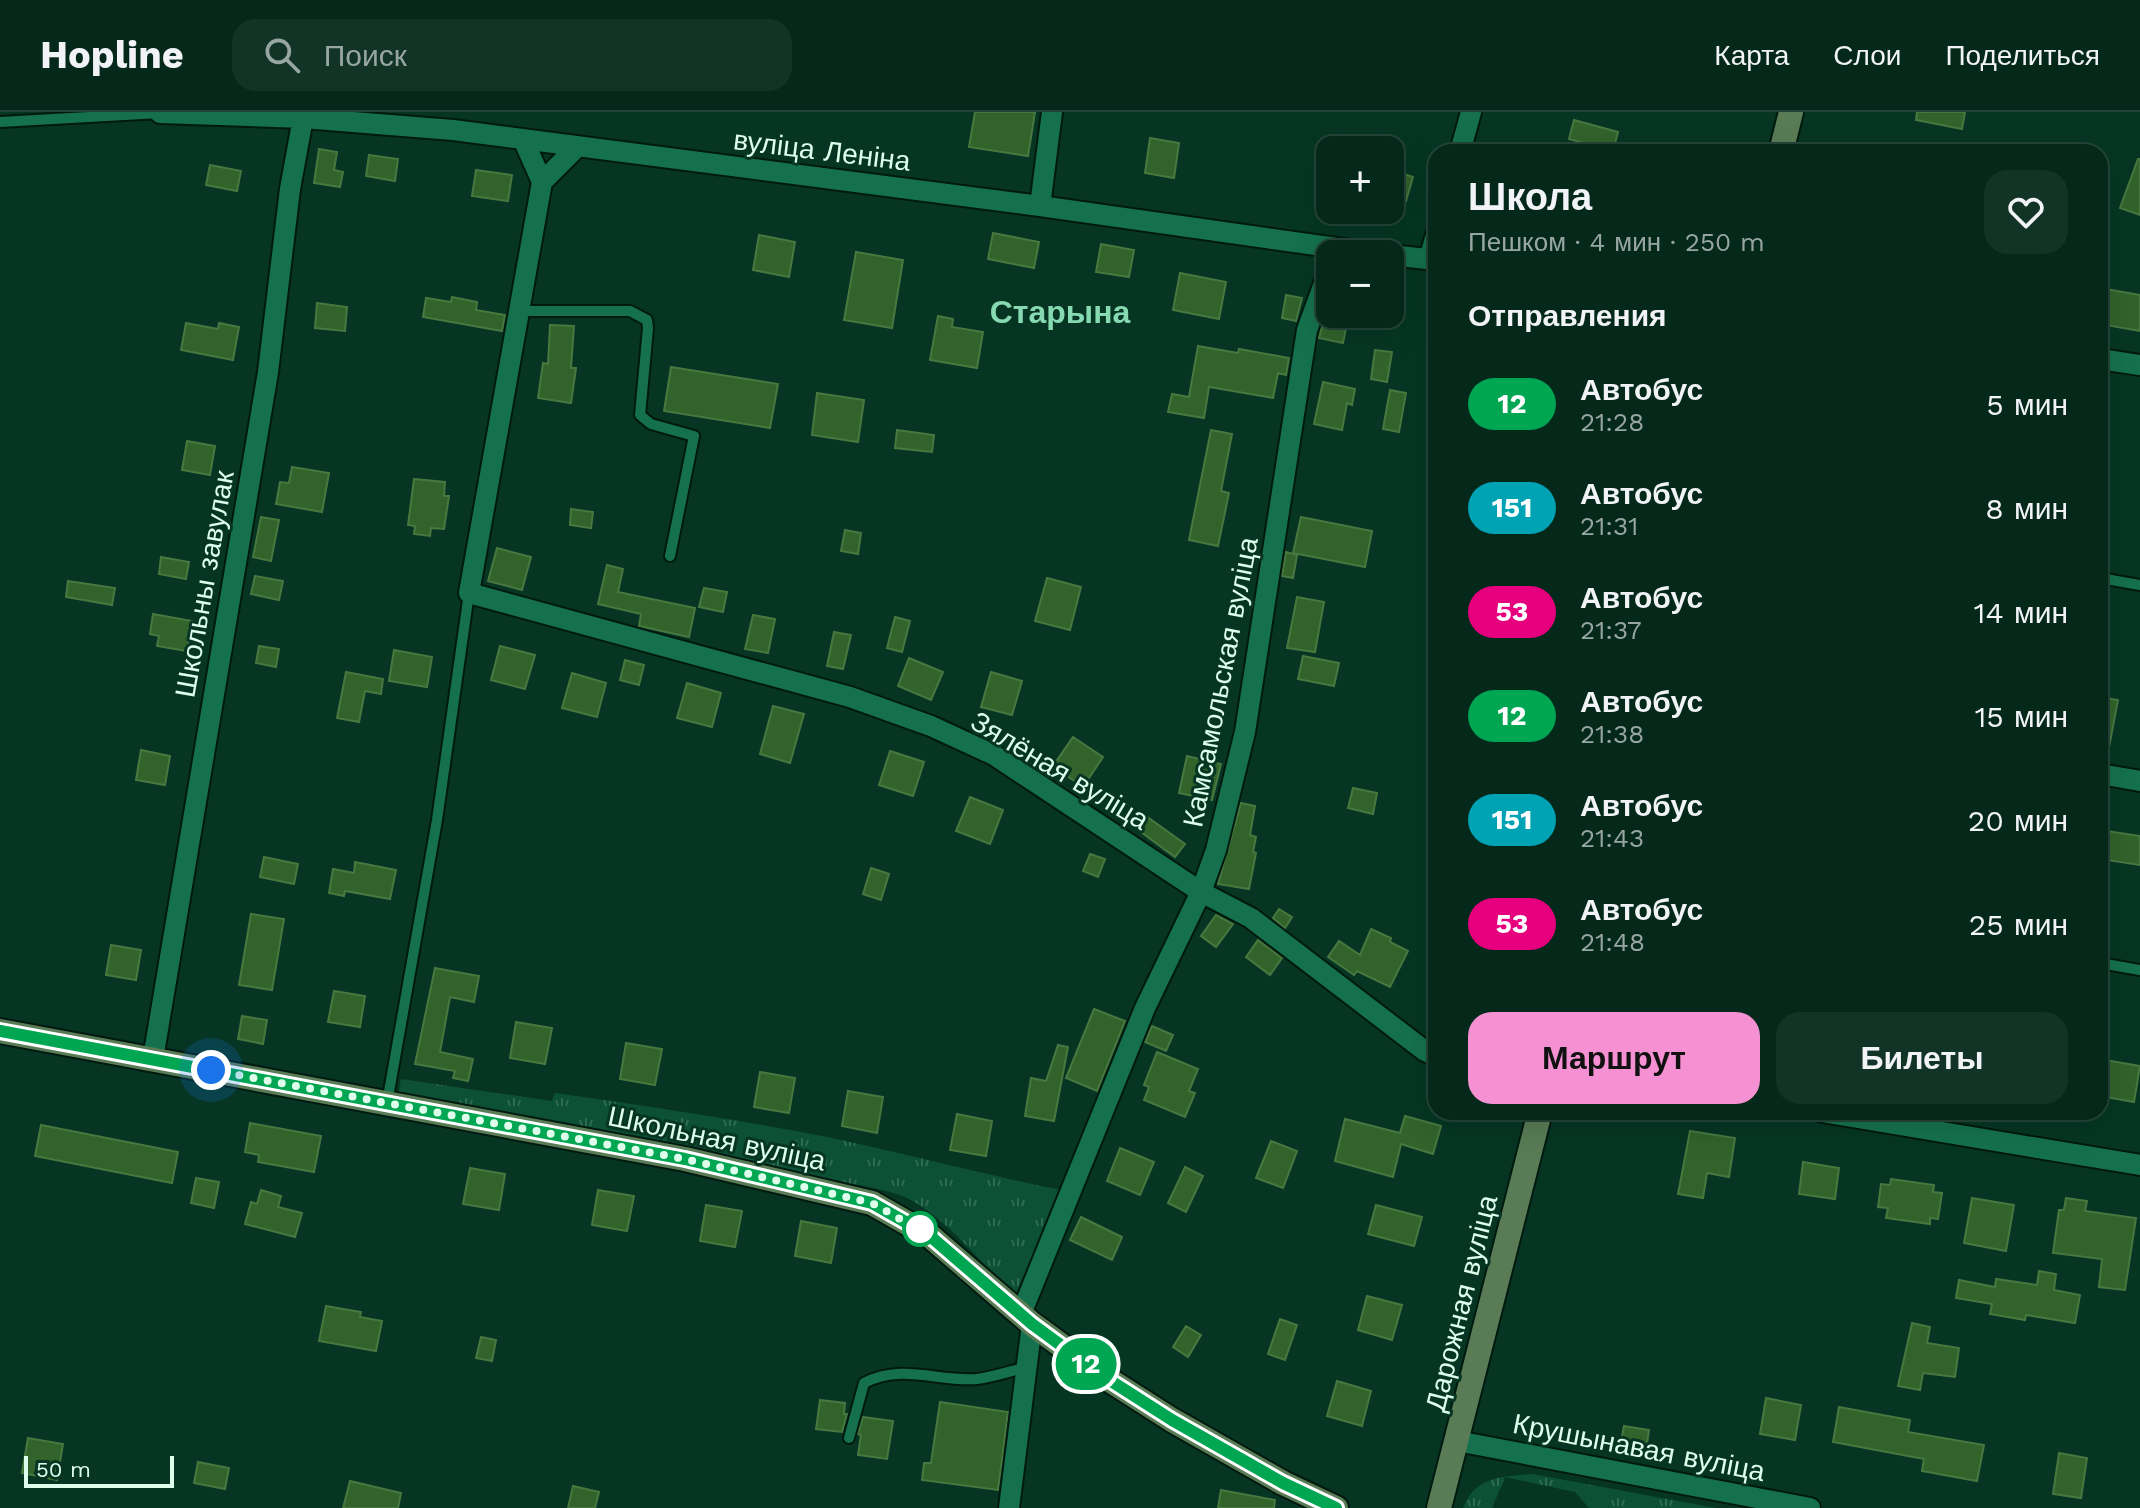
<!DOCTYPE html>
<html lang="ru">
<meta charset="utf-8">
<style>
:root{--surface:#04281a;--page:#123427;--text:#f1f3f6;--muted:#97a6a2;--line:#254439;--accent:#f591d2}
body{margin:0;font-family:"Work Sans",sans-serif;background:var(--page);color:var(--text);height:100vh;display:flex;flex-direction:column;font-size:30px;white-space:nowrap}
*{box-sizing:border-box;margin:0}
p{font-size:26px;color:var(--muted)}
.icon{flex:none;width:44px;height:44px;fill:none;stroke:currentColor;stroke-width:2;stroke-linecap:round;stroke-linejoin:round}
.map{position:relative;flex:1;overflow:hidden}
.panel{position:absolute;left:1428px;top:32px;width:680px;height:976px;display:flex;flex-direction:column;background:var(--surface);border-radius:24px;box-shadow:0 8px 32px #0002,0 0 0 2px var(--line)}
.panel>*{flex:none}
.badge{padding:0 16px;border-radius:26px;font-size:28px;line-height:52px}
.buttons{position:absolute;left:1316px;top:24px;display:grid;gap:16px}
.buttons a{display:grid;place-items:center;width:88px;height:88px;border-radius:16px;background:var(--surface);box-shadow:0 8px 32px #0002,0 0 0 2px var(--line);font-size:40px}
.scale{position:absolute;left:24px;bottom:20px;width:150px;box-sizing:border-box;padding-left:8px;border:4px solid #defeec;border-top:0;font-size:22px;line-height:28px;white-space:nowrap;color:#defeec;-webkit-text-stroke:6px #063623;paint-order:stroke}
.you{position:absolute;width:40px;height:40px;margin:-20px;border:6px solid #fff;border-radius:50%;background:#1a73e8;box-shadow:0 0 0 12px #1a73e833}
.map>.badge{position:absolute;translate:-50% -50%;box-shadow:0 0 0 4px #fff}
h2{padding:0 40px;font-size:30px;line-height:72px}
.round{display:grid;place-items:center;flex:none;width:84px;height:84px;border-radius:24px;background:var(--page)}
.overview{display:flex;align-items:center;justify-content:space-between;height:136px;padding:0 40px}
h1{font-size:38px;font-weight:700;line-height:60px}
.cta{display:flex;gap:16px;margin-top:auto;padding:16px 40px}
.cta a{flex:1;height:92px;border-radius:24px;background:var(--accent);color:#111;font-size:32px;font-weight:700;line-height:92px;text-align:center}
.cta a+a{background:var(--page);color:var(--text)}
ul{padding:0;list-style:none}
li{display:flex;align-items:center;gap:24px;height:104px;padding:0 40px}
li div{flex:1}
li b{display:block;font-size:30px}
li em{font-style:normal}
li .badge{min-width:88px;font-weight:700;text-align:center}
header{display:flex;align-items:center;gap:48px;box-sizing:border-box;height:112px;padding:0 40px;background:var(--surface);border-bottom:2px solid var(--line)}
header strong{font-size:38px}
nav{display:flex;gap:44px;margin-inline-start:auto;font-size:28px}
.search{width:560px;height:72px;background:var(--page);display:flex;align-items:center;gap:20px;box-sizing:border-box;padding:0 28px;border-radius:24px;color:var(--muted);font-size:30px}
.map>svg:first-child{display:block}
.grass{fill:url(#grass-tufts)}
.building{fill:#31632b;stroke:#477840;stroke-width:2}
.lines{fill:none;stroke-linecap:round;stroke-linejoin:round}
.service-casing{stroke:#011a0f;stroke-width:14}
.minor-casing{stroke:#011a0f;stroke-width:24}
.secondary-casing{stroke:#011a0f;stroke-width:28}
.service{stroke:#15714d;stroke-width:10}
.minor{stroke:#15714d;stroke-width:20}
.secondary{stroke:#597c56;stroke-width:24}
.line-casing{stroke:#fff;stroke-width:18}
.line{stroke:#00a651;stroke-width:12}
.walk{stroke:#defeec;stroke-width:8;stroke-dasharray:0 14.4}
.stop-dot{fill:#fff;stroke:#00a651;stroke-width:4}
.labels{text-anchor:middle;stroke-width:6;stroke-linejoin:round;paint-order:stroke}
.street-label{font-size:28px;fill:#defeec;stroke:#063623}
.quarter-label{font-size:32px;font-weight:bold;fill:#86d9b0;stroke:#063623}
</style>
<header>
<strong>Hopline</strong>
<div class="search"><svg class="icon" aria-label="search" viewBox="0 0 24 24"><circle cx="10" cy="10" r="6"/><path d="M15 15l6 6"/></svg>Поиск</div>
<nav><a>Карта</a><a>Слои</a><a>Поделиться</a></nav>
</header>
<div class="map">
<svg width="2140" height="1396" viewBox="0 0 2140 1396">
<defs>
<pattern id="grass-tufts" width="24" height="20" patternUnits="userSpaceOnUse" patternTransform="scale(2)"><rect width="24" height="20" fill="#0c5036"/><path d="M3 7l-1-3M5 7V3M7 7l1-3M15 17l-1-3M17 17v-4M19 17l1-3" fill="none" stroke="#2f6a53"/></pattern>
</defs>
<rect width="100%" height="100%" fill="#063623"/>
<!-- grass -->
<path class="grass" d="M401,967L552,989L555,981C646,994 736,1007 827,1025C907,1042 985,1063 1066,1079L1022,1181L1010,1180C981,1150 947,1108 911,1088C900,1082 886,1079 874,1076L397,991Z
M1532,1362L1716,1396H1589L1575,1380L1505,1365L1492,1396H1463C1476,1364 1501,1365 1532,1362Z"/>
<!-- building -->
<path class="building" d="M975,0H1035L1028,44L969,35Z
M1917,0H1965L1962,17L1916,8Z
M1574,8L1618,20L1613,39L1569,27Z
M1150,26L1179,31L1174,66L1145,61Z
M319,37L337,40L334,58L343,60L340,75L314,71Z
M369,43L398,47L395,69L366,64Z
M2138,47H2140V103L2120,96Z
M210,53L241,59L237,79L206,73Z
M476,58L512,63L508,89L472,84Z
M1390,58L1413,65L1406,89L1390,84Z
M993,121L1039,130L1034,156L988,147Z
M759,123L795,130L789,165L753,158Z
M1101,132L1134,138L1129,165L1096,160Z
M856,140L903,148L892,216L844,208Z
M1180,161L1226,170L1219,207L1173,198Z
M2100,176L2140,183V219L2100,212Z
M1286,183L1302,186L1296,209L1282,206Z
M452,185L477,190L476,198L505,203L502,219L423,205L426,186L451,190Z
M317,191L347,195L345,219L315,216Z
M938,204L953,207L952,215L983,220L977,256L930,248Z
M186,211L218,217L219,211L239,215L233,248L181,238Z
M1323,211L1346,216L1343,231L1319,226Z
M550,213L574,214L571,256H576L571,291L538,286L543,251L548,252Z
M1198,234L1238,241L1239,237L1289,246L1286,263L1278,261L1273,286L1209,275L1204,306L1168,300L1172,282L1189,285Z
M1375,238L1392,240L1387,270L1371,267Z
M671,255L778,272L770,316L664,299Z
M1323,270L1355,277L1352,293L1347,291L1342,318L1314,312Z
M1390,278L1406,281L1399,320L1383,317Z
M817,281L864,288L858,330L812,323Z
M897,318L934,323L932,340L895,336Z
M1211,318L1232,322L1221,379L1229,381L1218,434L1189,428Z
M187,329L215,334L210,363L182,358Z
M292,355L329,361L322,400L276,392L280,370L289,371Z
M414,367L445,370L444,384H449L444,417L431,416L430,424L414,422L415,414L408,413Z
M571,397L593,400L591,416L570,413Z
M261,405L279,408L271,449L253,445Z
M1301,405L1372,419L1365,455L1293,441Z
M845,418L861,421L858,442L841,439Z
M497,436L531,445L522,478L488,469Z
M1286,440L1297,443L1293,466L1282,464Z
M161,445L189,450L186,467L159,462Z
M607,453L623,457L618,480L695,496L689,525L639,514L641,502L598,492Z
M255,464L283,469L279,488L251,482Z
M1047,466L1081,475L1070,518L1035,509Z
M68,469L115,476L112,493L66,485Z
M704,476L727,480L723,500L699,495Z
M1297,485L1324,490L1315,540L1287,536Z
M153,502L192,509L187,539L157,534L159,524L150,522Z
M753,503L775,507L768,541L745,537Z
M895,505L910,509L902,540L887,536Z
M834,520L851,523L843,557L827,554Z
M259,534L279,537L276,555L256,551Z
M500,534L535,543L525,577L491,568Z
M394,538L432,545L427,575L389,569Z
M1303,544L1339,551L1334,574L1298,567Z
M909,546L943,560L931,588L898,574Z
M625,548L644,553L639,573L620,568Z
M346,560L383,567L381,582L365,579L359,610L337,606Z
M991,560L1022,569L1012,603L981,595Z
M572,561L606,571L597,605L562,596Z
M687,571L721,581L712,615L677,606Z
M2100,585L2118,588L2108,641L2100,640Z
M773,594L804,602L790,651L760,642Z
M1073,625L1103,645L1083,675L1053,654Z
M141,638L170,644L165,673L136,668Z
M890,639L924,650L913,684L879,673Z
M1187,644L1221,652L1212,688L1179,681Z
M1353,676L1377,681L1373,702L1348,696Z
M970,685L1003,698L990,732L956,719Z
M1241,691L1255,694L1250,723L1256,725L1253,740L1256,741L1249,777L1218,772Z
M1139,699L1185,732L1175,745L1130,712Z
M2100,718L2140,724V753L2100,747Z
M1090,742L1105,747L1098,765L1083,759Z
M264,745L298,752L294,772L260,765Z
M355,750L396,758L390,787L345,779L344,784L329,781L333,757L354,761Z
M871,756L889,762L881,788L863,782Z
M1279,797L1292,805L1285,816L1273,806Z
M251,802L284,807L272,878L239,873Z
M1216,803L1233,812L1216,835L1201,824Z
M1371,817L1391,826L1390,830L1408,839L1390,875L1357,859L1354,863L1328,845L1339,829L1360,843Z
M1258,828L1282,846L1270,863L1246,845Z
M111,833L141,838L136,868L106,863Z
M435,856L479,864L474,890L450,885L440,940L473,947L468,969L453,966L455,959L415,952Z
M334,879L365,884L360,915L328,910Z
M1094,897L1125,909L1097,979L1066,966Z
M242,904L267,908L263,932L238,927Z
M516,910L552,916L545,952L510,946Z
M1152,914L1173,923L1166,939L1145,930Z
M626,931L662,937L655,973L620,967Z
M1058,933L1068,935L1054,1009L1025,1004L1031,966L1046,969Z
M1157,940L1198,957L1189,979L1195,981L1185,1005L1144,988L1149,975L1144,973Z
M2105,948L2140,954L2134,990L2100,984Z
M760,960L795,966L789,1001L754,995Z
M848,979L883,985L877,1021L842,1014Z
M957,1002L992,1009L986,1044L950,1038Z
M1405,1004L1441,1014L1433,1042L1401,1032L1393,1065L1335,1049L1345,1007L1400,1021Z
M250,1011L321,1024L314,1060L258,1050L259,1043L245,1040Z
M41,1013L178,1040L172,1071L35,1044Z
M1690,1019L1735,1026L1729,1065L1707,1061L1703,1086L1678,1082Z
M1271,1029L1297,1039L1283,1076L1256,1066Z
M1120,1036L1154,1050L1140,1083L1107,1069Z
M1803,1050L1839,1056L1835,1087L1799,1082Z
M1185,1055L1203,1064L1186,1100L1168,1091Z
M470,1056L505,1062L499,1098L463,1092Z
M196,1066L219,1070L214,1096L191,1091Z
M1891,1067L1934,1073L1933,1080L1942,1081L1938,1107L1930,1106V1112L1886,1106L1888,1096L1878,1095L1881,1072L1890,1073Z
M261,1078L281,1084L278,1095L302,1101L295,1125L245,1112L251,1090L257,1092Z
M598,1078L634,1084L627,1119L592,1113Z
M1972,1086L2014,1093L2006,1139L1964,1131Z
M2066,1086L2087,1089L2085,1099L2136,1106L2125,1178L2099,1175L2102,1147L2053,1141L2059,1098H2064Z
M706,1093L742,1099L735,1135L700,1129Z
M1376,1093L1422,1105L1414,1134L1368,1122Z
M1081,1105L1122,1125L1112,1148L1070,1128Z
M801,1109L837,1116L831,1151L795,1144Z
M2039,1159L2056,1162L2054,1178L2080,1183L2075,1211L2026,1203L2025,1208L1990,1202L1992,1192L1956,1186L1959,1168L1995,1175L1996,1167L2037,1173Z
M1367,1184L1402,1193L1392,1228L1358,1218Z
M326,1194L361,1200L360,1205L382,1209L376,1239L319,1229Z
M1280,1207L1297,1213L1285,1248L1268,1242Z
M1912,1211L1930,1215L1927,1231L1959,1236L1955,1265L1923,1261L1920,1278L1898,1274Z
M1186,1214L1201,1223L1188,1245L1173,1235Z
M481,1225L496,1228L492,1249L476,1246Z
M1337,1269L1371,1279L1362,1314L1327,1304Z
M1766,1286L1801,1293L1795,1328L1760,1322Z
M820,1288L845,1291L844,1302H847L842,1320L816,1317Z
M940,1290L1008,1300L998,1378L922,1368L924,1351H931Z
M1839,1295L1910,1308L1908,1320L1984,1333L1977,1369L1922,1359L1924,1347L1833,1330Z
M863,1305L893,1309L887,1347L858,1343L861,1323L858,1322Z
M1624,1314L1649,1318L1645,1345L1619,1340Z
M28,1326L63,1332L57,1368L22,1361Z
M2059,1341L2087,1346L2081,1386L2053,1382Z
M198,1350L229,1356L225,1377L194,1371Z
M350,1369L401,1381L398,1396H343Z
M573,1374L599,1380L595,1396H568Z
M1221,1378L1275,1388L1274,1396H1218Z"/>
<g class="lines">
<!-- service casing -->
<g class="service-casing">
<path id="service" d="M0,10L160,1
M521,199H630L647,208L648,216L640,303L651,312L694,324L670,444
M2100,466L2140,473
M2100,851L2140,858
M387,991L437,708L469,481
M849,1326L864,1271C903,1251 937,1270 977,1267C993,1265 1011,1259 1027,1255"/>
</g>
<!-- minor casing -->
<g class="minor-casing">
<path id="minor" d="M160,1L303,6L453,18L1040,94L1379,142
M523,27L542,70
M578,34L542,70L469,481L850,585L931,614L994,643L1201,780L1251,806L1425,939L1436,944
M1460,40L1471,0
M1040,94L1052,0
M1390,143L1436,148
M1429,147L1436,123
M2100,247L2140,253
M2100,662L2140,669
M153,947L268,260L290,77L303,6
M1822,1000L2140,1053
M1021,1202L1145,896L1201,780L1216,738L1245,620L1307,218L1330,155
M1457,1329L1810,1396
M1009,1396L1032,1212"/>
</g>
<!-- secondary casing -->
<g class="secondary-casing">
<path id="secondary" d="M1781,40L1791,0
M0,919L685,1047L872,1091L930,1124L1032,1212L1100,1262L1172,1308L1283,1371L1336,1396
M1439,1396L1540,1000"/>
</g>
<!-- service -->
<use href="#service" class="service"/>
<!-- minor -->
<use href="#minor" class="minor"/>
<!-- secondary -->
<use href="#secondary" class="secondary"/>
</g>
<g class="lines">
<!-- line casing -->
<g class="line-casing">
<path id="line" d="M0,919L685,1047L872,1091L930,1124L1032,1212L1100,1262L1172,1308L1283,1371L1336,1396"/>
</g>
<!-- line -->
<use href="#line" class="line"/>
<!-- walk -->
<path class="walk" d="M211,958L685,1047L872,1091L930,1124L920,1117"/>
</g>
<!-- markers -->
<circle class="stop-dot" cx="920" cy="1117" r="16"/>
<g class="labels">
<!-- street labels -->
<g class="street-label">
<text transform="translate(822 38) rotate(7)" y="10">вуліца Леніна</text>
<text transform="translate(204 472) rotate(-80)" y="10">Школьны завулак</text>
<text transform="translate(1220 570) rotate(-79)" y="10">Камсамольская вуліца</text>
<text transform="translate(1060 658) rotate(31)" y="10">Зялёная вуліца</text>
<text transform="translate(717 1026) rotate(12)" y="10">Школьная вуліца</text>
<text transform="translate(1461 1191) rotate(-76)" y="10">Дарожная вуліца</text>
<text transform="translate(1639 1335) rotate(11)" y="10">Крушынавая вуліца</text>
</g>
<!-- quarter labels -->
<g class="quarter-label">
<text x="1060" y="211">Старына</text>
</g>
</g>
</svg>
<div class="buttons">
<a>+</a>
<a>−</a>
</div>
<div class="scale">50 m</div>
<div class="you" style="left:211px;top:958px"></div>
<b class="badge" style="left:1086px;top:1252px;background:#00a651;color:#fff">12</b>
<section class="panel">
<div class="overview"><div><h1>Школа</h1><p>Пешком · 4 мин · 250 m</p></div><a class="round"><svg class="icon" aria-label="heart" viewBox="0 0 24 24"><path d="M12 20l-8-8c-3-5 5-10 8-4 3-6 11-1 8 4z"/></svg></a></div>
<h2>Отправления</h2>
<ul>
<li><span class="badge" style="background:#00a651;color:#fff">12</span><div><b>Автобус</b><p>21:28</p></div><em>5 мин</em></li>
<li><span class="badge" style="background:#00a3b4;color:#fff">151</span><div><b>Автобус</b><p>21:31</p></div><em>8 мин</em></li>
<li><span class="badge" style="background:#e6007e;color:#fff">53</span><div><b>Автобус</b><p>21:37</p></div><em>14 мин</em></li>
<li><span class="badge" style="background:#00a651;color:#fff">12</span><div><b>Автобус</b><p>21:38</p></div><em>15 мин</em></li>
<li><span class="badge" style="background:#00a3b4;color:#fff">151</span><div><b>Автобус</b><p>21:43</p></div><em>20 мин</em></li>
<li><span class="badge" style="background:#e6007e;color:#fff">53</span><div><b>Автобус</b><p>21:48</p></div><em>25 мин</em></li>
</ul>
<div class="cta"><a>Маршрут</a><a>Билеты</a></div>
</section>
</div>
